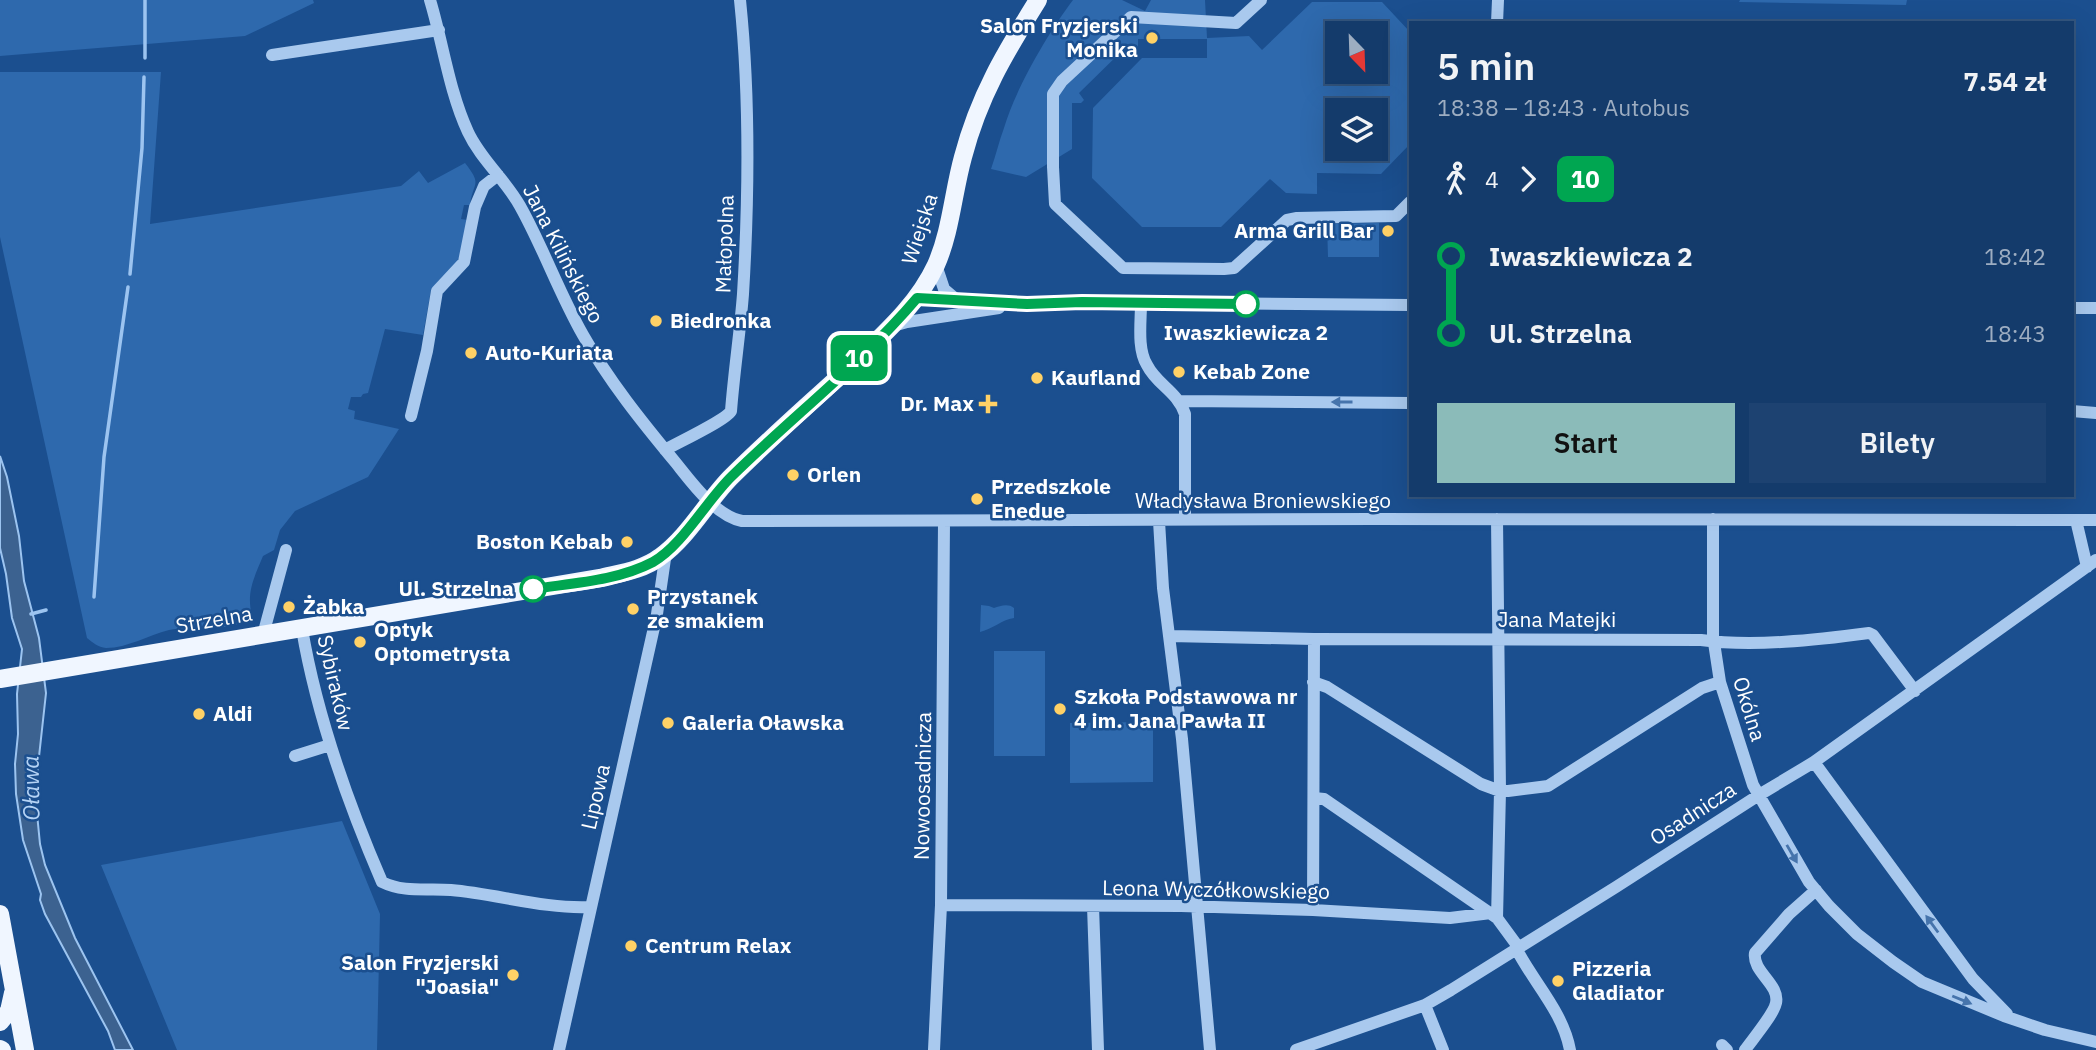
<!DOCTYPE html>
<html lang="pl">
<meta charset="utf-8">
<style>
:root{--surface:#143b6b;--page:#1d4271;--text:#f1f3f6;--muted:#9dadc1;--line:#33557e;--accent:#8bbbb9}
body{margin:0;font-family:"IBM Plex Sans",sans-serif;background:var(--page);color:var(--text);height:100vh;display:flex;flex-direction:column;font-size:26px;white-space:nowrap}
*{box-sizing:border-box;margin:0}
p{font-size:23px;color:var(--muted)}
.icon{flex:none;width:38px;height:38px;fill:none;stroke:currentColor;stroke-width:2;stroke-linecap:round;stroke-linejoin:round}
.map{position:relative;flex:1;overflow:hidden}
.panel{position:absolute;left:1409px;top:21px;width:665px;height:476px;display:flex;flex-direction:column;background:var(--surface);border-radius:0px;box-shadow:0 7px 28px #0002,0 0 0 2px var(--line)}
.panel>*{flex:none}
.badge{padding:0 14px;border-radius:10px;font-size:24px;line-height:46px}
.needle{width:46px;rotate:157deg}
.buttons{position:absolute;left:1325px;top:21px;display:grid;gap:14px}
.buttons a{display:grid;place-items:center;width:63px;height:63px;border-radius:0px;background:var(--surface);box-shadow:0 7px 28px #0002,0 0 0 2px var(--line);font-size:35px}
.map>.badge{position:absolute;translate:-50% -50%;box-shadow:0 0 0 4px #fff}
.legs{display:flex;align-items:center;gap:10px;height:77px;padding:0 28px;font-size:23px}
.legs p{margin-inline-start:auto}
.overview{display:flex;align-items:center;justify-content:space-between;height:119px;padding:0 28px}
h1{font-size:38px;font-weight:600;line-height:52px}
.action{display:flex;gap:14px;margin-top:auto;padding:14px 28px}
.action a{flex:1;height:80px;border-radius:0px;background:var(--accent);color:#111;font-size:28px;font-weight:600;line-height:80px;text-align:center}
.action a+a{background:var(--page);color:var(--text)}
ul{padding:0 28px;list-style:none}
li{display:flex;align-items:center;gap:24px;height:77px;font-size:26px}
li i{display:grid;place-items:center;width:10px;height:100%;margin:0 9px;background:currentColor}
li i::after{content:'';width:18px;height:18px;margin:-9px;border:5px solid;border-radius:50%;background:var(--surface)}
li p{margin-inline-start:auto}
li:first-child i{background:linear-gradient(#0000 50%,currentColor 0)}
li:last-child i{background:linear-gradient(currentColor 50%,#0000 0)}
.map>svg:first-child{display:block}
.green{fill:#2e69ad;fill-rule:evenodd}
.water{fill:#3c6290;stroke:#9cc4f0;stroke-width:2}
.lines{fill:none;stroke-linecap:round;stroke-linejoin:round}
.stream{stroke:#9cc4f0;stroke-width:3.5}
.minor{stroke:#a9c9ee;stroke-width:12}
.major{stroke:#f0f6ff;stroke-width:18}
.oneway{fill:#4674ac}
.line-1-casing{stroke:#fff;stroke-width:16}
.line-1{stroke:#00a651;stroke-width:10}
.poi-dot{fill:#ffd166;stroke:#1b4f8f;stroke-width:2.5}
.stop-1-dot{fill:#fff;stroke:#00a651;stroke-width:3.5}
.labels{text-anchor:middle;stroke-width:5;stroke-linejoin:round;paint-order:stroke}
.poi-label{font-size:21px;font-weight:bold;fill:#fff;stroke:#1b4f8f;text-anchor:start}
.street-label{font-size:21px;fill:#fff;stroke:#1b4f8f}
.stop-label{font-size:21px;font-weight:bold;fill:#fff;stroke:#1b4f8f}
.water-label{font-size:23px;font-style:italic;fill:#b5d3f5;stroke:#1b4f8f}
</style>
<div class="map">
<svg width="2096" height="1050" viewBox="0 0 2096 1050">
<rect width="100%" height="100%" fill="#1b4f8f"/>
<!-- green -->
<path class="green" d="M0,0H313L314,3L245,36L0,56Z
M1073,0H1122L1145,11L1151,0H1205L1207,38L1249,36L1262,50L1312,2H1382L1410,32V144L1381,174L1317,173V194L1286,193L1270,179L1221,227H1142L1092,178L1093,108L1142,58H1207V39H1138V49L1134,51L1128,45L1079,93L1084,100L1081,103H1072V149L1026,177L991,169C996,155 999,141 1004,128C1016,88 1048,33 1073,0ZM1337,33H1376V72H1337ZM1337,110H1376V149H1337Z
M1740,0H1907L1906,5L1739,2Z
M0,72H161L150,224L401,186L419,171L428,183L465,163C483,186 473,181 470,205H464L461,219L468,220L464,250L451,271L442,277L431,290L423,335L385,329L368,393L363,394L361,397H351L348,409L355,411L354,419L399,429L368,477L295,511L280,530L274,550L263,556C254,578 246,592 252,616C235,634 192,625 169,630C148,635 128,648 106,648C98,647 93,643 87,638L0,237Z
M1379,223V257H1328L1327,224Z
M981,605L989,606L994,608C1000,606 1008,603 1014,608V618C1001,620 993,629 980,632Z
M994,651H1045V756H994Z
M1153,722V782L1070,783V723Z
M342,821L380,914L377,1050H177L101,865Z"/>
<!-- water -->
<path class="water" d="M0,456L7,477L19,536L24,581L39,638L46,693L35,793L40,844L45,865L75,938L133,1050H115L108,1031L45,914L40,900L41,894L23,840L16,794L15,764L18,734L17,694L22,649L12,618L6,574L0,548Z"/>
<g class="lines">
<!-- stream -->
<path class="stream" d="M145,58V0
M130,274L142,148L144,77
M94,597L104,457L128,287
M31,614L46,610"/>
<!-- minor -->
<path class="minor" d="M430,0C443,43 449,91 468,132C481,160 505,179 520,206C543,247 559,293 583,335C609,381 642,422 676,463C692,483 716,516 742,521L1374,519L2096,520
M1261,0L1236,23L1131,17L1062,81L1053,94V167L1055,204L1123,268L1224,269L1234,268L1287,220L1297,218L1396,216L1410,202
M1497,23L1498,0
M272,55L439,30
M936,265L944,289L957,300
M917,298L1028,304L1082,302L1410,305
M1141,303C1141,322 1137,349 1147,365C1157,385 1177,391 1185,414V520
M2072,308H2096
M893,326L907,322L999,308
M1181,401L1410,403
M2072,411L2096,413
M411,416L427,351L437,291L464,262L475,207L484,186L498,175
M665,450C679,442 726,420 731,411C734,372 740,333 743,294C749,196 750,97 740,0
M1497,519L1500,791L1497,918
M1713,519V636L1720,682L1753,785L1809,882L1829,906L1857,934L1893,962L1922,982L2004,1016L2045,1030L2096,1042
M2076,520L2087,567
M1159,521L1163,588L1182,739L1210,1050
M302,629C317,717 347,801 382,882C404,893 428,888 451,890C497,894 544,909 590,907
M263,635L286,550
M1170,636L1314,639L1701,640C1753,647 1817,640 1869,633L1873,635L1915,691
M1313,682L1327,687L1481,784L1500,791H1508L1548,786L1702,688L1720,682
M295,756L330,745
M1814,762L1973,979L2007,1014
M1314,798L1324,799L1497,918L1519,948
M941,905L1181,906L1313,910L1450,918L1491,913
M1093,906L1098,1050
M1313,910L1314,639
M1517,950C1534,983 1563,1012 1570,1050
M1425,1005L1443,1050
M1722,1045L1727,1050
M559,1050L657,614L666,552
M934,1050L941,905L944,522
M1296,1050L1425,1005L1451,990L1616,887L1759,795L1814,762L2096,560
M1745,1050C1752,1040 1774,1014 1776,1003C1780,984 1752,972 1755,953L1789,914L1816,890"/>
<!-- major -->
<path class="major" d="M0,679L600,578C620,573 643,570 660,557C688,537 706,503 730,478C770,438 813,401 855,362C885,333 918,304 936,265C951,231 953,193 963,157C979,96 1005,53 1038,0
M0,914L25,1050
M0,1022L9,1011L13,993
M0,1049L2,1050"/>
</g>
<!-- one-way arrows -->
<defs><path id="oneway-solid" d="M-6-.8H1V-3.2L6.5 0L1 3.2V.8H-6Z" transform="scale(1.75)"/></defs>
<g class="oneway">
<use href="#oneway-solid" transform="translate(1342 402) rotate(-180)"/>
<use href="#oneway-solid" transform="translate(1792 854) rotate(60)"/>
<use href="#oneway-solid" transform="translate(1932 924) rotate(-126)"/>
<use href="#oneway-solid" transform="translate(1962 1000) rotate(22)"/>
</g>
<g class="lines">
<!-- line-1 casing -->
<g class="line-1-casing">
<path id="line-1" d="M533,589C572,583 617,581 653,562C682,546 707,500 732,476C793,416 862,363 917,298L1027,304L1082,302L1246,304"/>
</g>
<!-- line-1 -->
<use href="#line-1" class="line-1"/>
</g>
<!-- markers -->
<g class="poi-dot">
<circle cx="1152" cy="38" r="7"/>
<circle cx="1388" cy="231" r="7"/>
<circle cx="656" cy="321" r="7"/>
<circle cx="471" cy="353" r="7"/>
<circle cx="1179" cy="372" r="7"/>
<circle cx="1037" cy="378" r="7"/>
<path d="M984.5 393.5h7v7h7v7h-7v7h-7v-7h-7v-7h7z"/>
<circle cx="793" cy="475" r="7"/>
<circle cx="977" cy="499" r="7"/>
<circle cx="627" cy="542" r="7"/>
<circle cx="289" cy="607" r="7"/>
<circle cx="633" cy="609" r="7"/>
<circle cx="360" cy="642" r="7"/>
<circle cx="1060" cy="709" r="7"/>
<circle cx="199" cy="714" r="7"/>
<circle cx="668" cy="723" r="7"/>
<circle cx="631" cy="946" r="7"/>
<circle cx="513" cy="975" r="7"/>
<circle cx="1558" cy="981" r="7"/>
</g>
<g class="stop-1-dot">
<circle cx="1246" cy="304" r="12"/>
<circle cx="533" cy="589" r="12"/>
</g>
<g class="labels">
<!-- poi labels -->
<g class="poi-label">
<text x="1138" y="33" text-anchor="end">Salon Fryzjerski<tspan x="1138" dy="24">Monika</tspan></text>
<text x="1374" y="238" text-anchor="end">Arma Grill Bar</text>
<text x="670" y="328">Biedronka</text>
<text x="485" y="360">Auto-Kuriata</text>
<text x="1193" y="379">Kebab Zone</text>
<text x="1051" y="385">Kaufland</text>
<text x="974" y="411" text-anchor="end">Dr. Max</text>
<text x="807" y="482">Orlen</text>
<text x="991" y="494">Przedszkole<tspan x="991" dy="24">Enedue</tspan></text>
<text x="613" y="549" text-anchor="end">Boston Kebab</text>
<text x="647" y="604">Przystanek<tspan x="647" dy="24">ze smakiem</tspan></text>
<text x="303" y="614">Żabka</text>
<text x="374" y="637">Optyk<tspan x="374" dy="24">Optometrysta</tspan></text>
<text x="1074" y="704">Szkoła Podstawowa nr<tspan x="1074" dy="24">4 im. Jana Pawła II</tspan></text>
<text x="213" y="721">Aldi</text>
<text x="682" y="730">Galeria Oławska</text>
<text x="645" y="953">Centrum Relax</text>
<text x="499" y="970" text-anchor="end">Salon Fryzjerski<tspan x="499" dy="24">"Joasia"</tspan></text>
<text x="1572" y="976">Pizzeria<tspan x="1572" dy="24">Gladiator</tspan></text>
</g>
<!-- street labels -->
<g class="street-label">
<text transform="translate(920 229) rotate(-72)" y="7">Wiejska</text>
<text transform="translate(725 244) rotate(-88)" y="7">Małopolna</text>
<text transform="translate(563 254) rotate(63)" y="7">Jana Kilińskiego</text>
<text x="1263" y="508">Władysława Broniewskiego</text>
<text transform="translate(214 620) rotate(-10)" y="7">Strzelna</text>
<text x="1557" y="627">Jana Matejki</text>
<text transform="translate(335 683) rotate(77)" y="7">Sybiraków</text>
<text transform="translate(1749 709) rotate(73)" y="7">Okólna</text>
<text transform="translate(923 786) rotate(-89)" y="7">Nowoosadnicza</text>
<text transform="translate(596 797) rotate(-77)" y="7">Lipowa</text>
<text transform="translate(1693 814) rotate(-33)" y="7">Osadnicza</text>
<text transform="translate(1216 890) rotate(1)" y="7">Leona Wyczółkowskiego</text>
</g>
<!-- stop labels -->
<g class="stop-label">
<text x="1246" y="340">Iwaszkiewicza 2</text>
<text x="514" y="596" text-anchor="end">Ul. Strzelna</text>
</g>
<!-- water labels -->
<g class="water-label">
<text transform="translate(31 788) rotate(-91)" y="8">Oława</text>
</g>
</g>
</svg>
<div class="buttons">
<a><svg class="needle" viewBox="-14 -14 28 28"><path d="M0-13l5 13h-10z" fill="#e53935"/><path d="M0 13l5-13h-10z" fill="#9dadc1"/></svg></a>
<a><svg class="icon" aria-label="layers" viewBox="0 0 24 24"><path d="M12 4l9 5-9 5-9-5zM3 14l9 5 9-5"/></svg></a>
</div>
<b class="badge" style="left:859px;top:358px;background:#00a651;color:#fff">10</b>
<section class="panel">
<div class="overview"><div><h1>5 min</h1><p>18:38 – 18:43 · Autobus</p></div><b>7.54 zł</b></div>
<div class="legs"><svg class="icon" aria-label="walk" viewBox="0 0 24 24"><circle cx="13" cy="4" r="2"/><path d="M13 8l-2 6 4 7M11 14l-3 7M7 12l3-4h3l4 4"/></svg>4<svg class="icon" aria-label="forward" viewBox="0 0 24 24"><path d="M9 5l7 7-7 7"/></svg><b class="badge" style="background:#00a651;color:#fff">10</b></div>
<ul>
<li><i style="color:#00a651"></i><b>Iwaszkiewicza 2</b><p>18:42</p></li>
<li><i style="color:#00a651"></i><b>Ul. Strzelna</b><p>18:43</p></li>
</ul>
<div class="action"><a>Start</a><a>Bilety</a></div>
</section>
</div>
